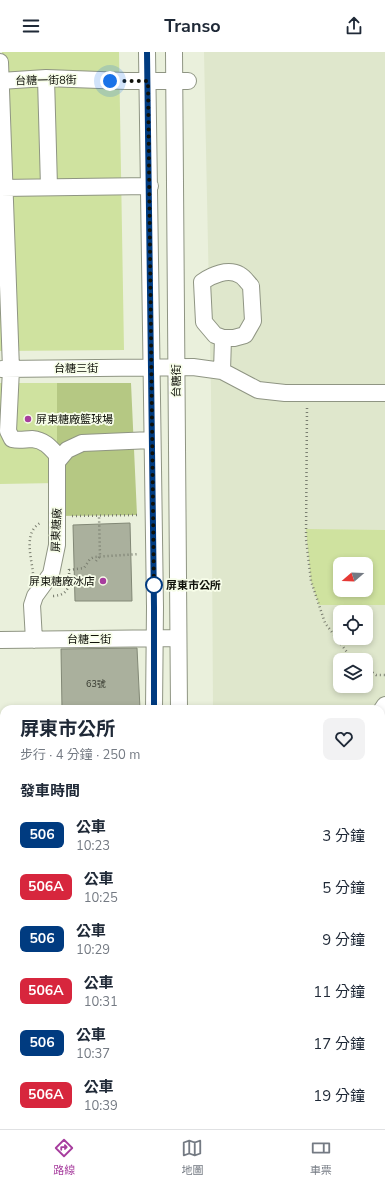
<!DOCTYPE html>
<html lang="zh-TW">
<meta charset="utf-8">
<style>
:root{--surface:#fff;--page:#f2f2f3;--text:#1f2937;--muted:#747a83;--line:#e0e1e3;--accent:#a73d9e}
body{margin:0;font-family:"Nunito Sans","Noto Sans TC",sans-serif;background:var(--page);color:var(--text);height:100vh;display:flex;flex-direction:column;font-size:15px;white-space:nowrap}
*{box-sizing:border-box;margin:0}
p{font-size:13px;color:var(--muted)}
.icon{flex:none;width:22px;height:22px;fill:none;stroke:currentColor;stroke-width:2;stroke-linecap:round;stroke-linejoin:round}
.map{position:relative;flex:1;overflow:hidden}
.sheet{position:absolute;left:0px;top:653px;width:385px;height:424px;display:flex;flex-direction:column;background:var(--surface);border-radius:12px 12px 0 0;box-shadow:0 2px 6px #0003}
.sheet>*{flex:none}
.badge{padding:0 8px;border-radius:6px;font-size:14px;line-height:26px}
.needle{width:26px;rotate:251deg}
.tools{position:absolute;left:333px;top:505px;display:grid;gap:8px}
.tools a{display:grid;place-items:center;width:40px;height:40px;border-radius:8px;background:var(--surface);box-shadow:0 2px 6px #0003;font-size:20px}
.you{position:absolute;width:20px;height:20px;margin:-10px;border:3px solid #fff;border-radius:50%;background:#1a73e8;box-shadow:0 0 0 6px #1a73e833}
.map>.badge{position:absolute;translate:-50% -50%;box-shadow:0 0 0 2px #fff}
h2{padding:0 20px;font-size:15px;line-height:36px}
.round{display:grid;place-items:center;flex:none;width:42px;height:42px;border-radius:8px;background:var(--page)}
.head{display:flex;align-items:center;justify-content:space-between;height:68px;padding:0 20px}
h1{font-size:19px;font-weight:700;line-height:30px}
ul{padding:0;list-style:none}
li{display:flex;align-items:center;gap:12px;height:52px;padding:0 20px}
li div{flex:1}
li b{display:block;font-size:15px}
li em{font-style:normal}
li .badge{min-width:44px;font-weight:700;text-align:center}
header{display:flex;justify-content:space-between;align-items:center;height:52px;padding:0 20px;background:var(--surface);font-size:18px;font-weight:700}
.dock{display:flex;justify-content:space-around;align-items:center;height:56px;border-top:1px solid var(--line);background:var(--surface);font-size:11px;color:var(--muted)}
.dock a{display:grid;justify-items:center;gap:2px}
.dock .on{color:var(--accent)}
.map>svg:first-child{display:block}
.built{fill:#dfe7cc;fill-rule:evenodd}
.green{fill:#cfe29f;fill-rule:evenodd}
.forest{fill:#b5c883}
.building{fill:#aab09d;stroke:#828876}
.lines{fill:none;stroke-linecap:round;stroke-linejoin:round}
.minor-casing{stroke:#8f9583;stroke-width:18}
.path{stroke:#7a7e70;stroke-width:2.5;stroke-dasharray:1 3;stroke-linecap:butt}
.minor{stroke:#fff;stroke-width:16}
.line-casing{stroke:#fff;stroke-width:9}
.line{stroke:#003b80;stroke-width:6}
.walk{stroke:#0f110a;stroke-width:4;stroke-dasharray:0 7.2}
.poi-dot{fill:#a73d9e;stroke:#f7fde9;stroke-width:1.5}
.stop-dot{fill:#fff;stroke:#003b80;stroke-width:2}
.labels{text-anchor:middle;stroke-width:3.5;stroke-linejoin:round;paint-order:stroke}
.number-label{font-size:9px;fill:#36392f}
.street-label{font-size:11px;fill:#0f110a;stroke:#f7fde9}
.poi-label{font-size:11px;fill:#0f110a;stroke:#f7fde9;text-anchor:start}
.stop-label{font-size:11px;font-weight:bold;fill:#0f110a;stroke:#f7fde9;text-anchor:start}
</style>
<header><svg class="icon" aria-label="menu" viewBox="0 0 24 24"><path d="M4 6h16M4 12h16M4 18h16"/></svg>Transo<svg class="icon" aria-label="share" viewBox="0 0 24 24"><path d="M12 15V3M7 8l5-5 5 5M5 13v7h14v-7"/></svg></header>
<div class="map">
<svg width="385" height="1077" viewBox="0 0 385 1077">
<rect width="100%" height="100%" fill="#eaf0dc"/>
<!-- built -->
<path class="built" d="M204,0H385V1077H217V1073H381V657H213L211,339ZM340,512H366V538H340ZM340,560H366V586H340ZM340,608H366V634H340Z"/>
<!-- green -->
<path class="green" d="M2,0H119L124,298L0,299V32L3,31Z
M0,331H57V431L0,432Z
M306,477L385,478V553H319L311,529ZM340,512H366V538H340Z
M0,816H4V893L0,894Z"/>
<!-- forest -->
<path class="forest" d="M57,331H131L137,463L57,464Z
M4,979V1073H135H0V980Z"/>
<!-- building -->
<path class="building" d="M130,471L132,549H75L73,473Z
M137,596L140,657H62L61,597Z"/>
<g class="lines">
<!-- minor casing -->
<g class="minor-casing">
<path id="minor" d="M147,0L155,555L154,657
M174,0L179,657
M0,10L11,317L8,379L12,387C20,389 25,387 32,387C44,388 50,395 57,403V493L51,522L35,544L32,553L34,588
M46,26L49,135
M0,29L46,26L126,29H188
M0,136L150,134
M2,317L193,315L222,319L258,338L285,341H385
M222,319L223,286H234L245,283L253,269L251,234C248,231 244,225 240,223C228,216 212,223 202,230L204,270L215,283L223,286
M57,410L67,398L82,391L152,388
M0,588L178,586
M381,659L385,653
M0,802L4,801
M0,974H4
M159,1073V1077
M182,1077V1073"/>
</g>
<!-- path -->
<path class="path" d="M307,356L306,487L311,529L325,571L350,604L355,608
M72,464L137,463
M96,509L100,504L99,463
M69,518L84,516L90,507L94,505L139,502
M33,521C31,503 23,479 42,470
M53,544C72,543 69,530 69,515
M366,616L376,623H385
M0,728H4"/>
<!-- minor -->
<use href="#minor" class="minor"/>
</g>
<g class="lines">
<!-- line casing -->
<g class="line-casing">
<path id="line" d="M147,0L154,555V657"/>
</g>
<!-- line -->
<use href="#line" class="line"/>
<!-- walk -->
<path class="walk" d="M110,29H148L154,540V533"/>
</g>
<!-- markers -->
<g class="poi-dot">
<circle cx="28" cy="367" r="4"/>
<circle cx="103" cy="529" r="4"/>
</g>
<circle class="stop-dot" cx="154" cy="533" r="8"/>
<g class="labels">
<!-- number labels -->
<g class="number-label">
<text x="96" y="635">63號</text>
</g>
<!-- street labels -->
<g class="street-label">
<text transform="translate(46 28) rotate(-1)" y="4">台糖一街8街</text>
<text x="76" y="320">台糖三街</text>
<text transform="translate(176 329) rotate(-90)" y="4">台糖街</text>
<text transform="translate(56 478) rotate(-88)" y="4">屏東糖廠</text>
<text x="89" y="591">台糖二街</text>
</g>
<!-- poi labels -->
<g class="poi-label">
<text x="36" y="371">屏東糖廠籃球場</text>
<text x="95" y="533" text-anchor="end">屏東糖廠冰店</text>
</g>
<!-- stop labels -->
<g class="stop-label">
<text x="166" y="537">屏東市公所</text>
</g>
</g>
</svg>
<div class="tools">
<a><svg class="needle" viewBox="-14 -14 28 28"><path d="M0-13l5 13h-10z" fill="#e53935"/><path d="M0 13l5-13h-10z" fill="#747a83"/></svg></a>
<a><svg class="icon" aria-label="locate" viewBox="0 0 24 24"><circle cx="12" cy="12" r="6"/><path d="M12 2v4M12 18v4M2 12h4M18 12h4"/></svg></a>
<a><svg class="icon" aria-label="layers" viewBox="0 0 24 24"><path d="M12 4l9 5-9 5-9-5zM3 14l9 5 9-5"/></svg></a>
</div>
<div class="you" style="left:110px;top:29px"></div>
<section class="sheet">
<div class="head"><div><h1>屏東市公所</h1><p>步行 · 4 分鐘 · 250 m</p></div><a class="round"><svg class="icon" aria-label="heart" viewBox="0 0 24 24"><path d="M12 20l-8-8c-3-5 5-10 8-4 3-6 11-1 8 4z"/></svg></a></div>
<h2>發車時間</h2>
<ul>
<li><span class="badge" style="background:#003b80;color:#fff">506</span><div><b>公車</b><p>10:23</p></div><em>3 分鐘</em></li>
<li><span class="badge" style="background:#d7263d;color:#fff">506A</span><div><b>公車</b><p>10:25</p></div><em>5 分鐘</em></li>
<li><span class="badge" style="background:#003b80;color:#fff">506</span><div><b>公車</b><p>10:29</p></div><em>9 分鐘</em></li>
<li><span class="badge" style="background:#d7263d;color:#fff">506A</span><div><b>公車</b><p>10:31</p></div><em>11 分鐘</em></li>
<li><span class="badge" style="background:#003b80;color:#fff">506</span><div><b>公車</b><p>10:37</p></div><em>17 分鐘</em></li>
<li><span class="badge" style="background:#d7263d;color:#fff">506A</span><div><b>公車</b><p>10:39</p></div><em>19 分鐘</em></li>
</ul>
</section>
</div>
<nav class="dock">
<a class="on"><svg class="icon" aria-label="directions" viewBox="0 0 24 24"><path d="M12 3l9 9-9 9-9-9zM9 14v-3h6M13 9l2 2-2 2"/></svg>路線</a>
<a><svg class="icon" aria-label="map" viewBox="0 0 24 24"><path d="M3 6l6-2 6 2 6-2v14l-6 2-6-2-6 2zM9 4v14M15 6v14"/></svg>地圖</a>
<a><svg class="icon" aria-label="tickets" viewBox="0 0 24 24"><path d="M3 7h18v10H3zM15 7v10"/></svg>車票</a>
</nav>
